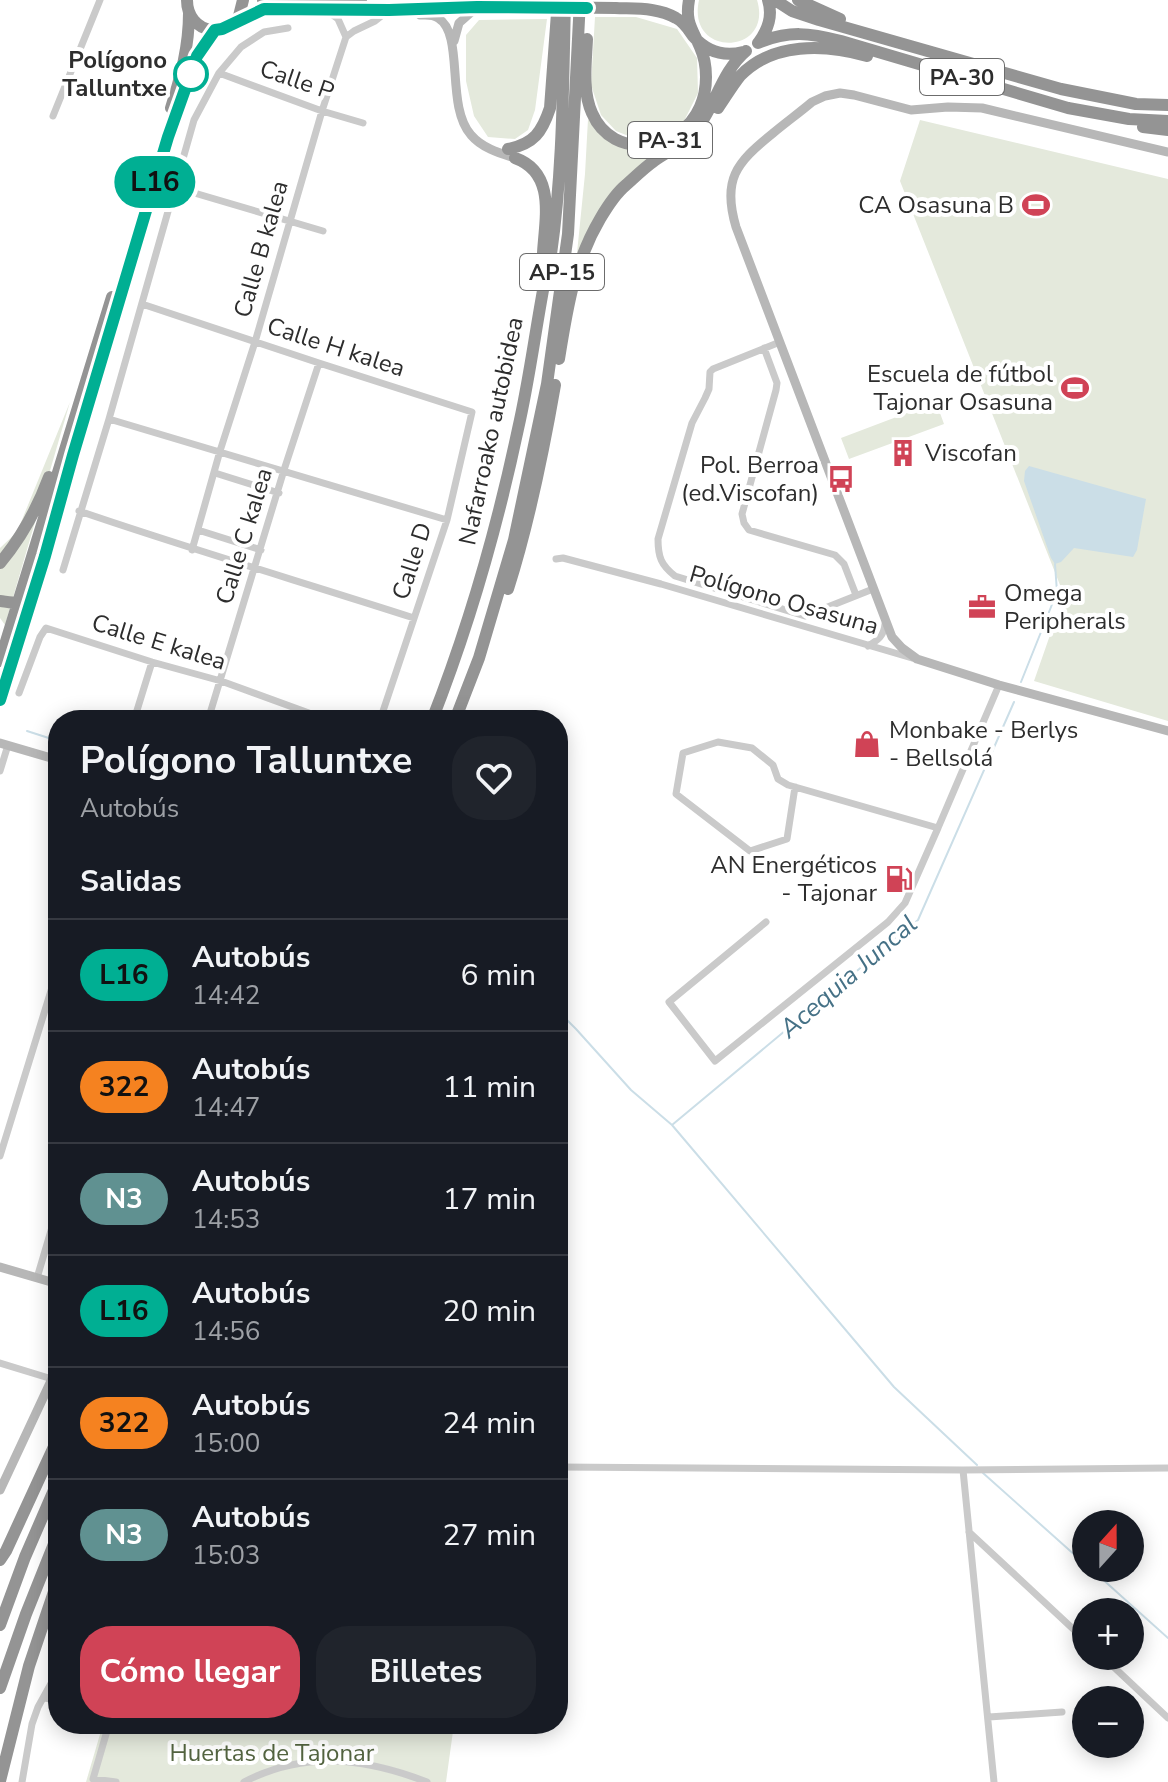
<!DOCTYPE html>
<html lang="es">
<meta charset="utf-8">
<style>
:root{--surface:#171b24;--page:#20242c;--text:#f1f3f6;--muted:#9ea1a6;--line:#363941;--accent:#d04356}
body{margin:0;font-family:"Nunito Sans",sans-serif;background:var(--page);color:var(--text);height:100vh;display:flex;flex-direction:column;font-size:30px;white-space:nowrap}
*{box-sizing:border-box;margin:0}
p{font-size:26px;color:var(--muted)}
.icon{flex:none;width:44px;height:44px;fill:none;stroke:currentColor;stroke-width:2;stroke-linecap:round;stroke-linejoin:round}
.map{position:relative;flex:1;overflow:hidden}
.sheet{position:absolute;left:48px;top:710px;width:520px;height:1024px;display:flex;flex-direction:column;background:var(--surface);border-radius:32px;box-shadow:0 4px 20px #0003}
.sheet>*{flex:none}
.badge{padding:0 16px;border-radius:26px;font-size:28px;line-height:52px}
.needle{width:52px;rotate:21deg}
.fabs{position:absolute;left:1072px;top:1510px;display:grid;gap:16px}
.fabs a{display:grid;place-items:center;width:72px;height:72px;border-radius:50%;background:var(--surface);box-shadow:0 4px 20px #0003;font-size:40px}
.map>.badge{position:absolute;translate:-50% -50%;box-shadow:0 0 0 4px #fff}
h2{padding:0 32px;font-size:30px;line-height:72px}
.round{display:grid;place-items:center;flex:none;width:84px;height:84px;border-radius:32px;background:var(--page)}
.head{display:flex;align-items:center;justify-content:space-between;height:136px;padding:0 32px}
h1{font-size:38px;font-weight:700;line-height:60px}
.primary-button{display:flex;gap:16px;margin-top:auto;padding:16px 32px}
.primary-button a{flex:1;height:92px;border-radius:32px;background:var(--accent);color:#fff;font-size:32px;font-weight:700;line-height:92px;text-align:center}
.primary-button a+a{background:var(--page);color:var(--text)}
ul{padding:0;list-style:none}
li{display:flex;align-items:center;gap:24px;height:112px;padding:0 32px;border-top:2px solid var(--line)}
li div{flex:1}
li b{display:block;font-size:30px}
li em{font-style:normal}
li .badge{min-width:88px;font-weight:700;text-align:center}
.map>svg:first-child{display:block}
.green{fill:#e4e9dc}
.water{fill:#cbdee7}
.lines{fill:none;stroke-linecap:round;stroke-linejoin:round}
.stream{stroke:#cbdee7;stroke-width:2}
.street{stroke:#cacaca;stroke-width:7}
.secondary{stroke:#b7b7b7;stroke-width:9}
.highway{stroke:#949494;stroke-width:12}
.highway-bridge{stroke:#949494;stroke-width:12}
.line-casing{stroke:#fff;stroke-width:18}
.line{stroke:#00af93;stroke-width:12}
.stop-dot{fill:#fff;stroke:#00af93;stroke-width:4}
.labels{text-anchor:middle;stroke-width:8;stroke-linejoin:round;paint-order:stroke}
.shield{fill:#fff;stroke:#6c6c6c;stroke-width:2}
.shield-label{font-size:22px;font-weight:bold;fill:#2d2d2d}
.stop-label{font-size:24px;font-weight:bold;fill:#2d2d2d;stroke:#fff;text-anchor:end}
.street-label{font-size:24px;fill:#2d2d2d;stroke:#fff}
.poi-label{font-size:24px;fill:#2d2d2d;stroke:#fff;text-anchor:end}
.park-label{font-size:24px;fill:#536440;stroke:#fff}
.water-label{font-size:26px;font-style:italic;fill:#457186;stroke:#fff}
</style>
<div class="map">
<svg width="1168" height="1782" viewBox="0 0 1168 1782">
<rect width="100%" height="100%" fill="#fff"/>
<!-- green -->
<path class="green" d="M699,0H757C774,55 686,59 699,0Z
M595,17H636L677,29L697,58L698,93L683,123L672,133L656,139H636L616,131L601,115L591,85Z
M547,19L535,110L528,130L515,139L488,137L474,116L466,81V35L479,20Z
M588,119L597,130L635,150L655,152L577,253L585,174Z
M920,120L1168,179V721L1034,681L1064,595L900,181Z
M70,402L5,625L0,618V548L17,532Z
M936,402L944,424L849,459L841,438Z
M103,1724H454L446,1782H86Z"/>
<!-- water -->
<path class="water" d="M1029,466L1146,499L1137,550L1133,557L1074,548L1061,562L1055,564L1051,558L1024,481L1025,471Z"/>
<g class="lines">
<!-- stream -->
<path class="stream" d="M1021,682L1057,592L1055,564
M27,731L58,741
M558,1011L576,1029L631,1090L672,1125L894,1387L977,1465
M672,1125L918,920L1014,702
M983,1473L1086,1565
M1090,1568L1168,1638"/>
<!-- street -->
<path class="street" d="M327,11L338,19L346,37L354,31L375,21L389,10
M219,73L322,111L363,123
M53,116L100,0
M165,147L178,173
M174,187L323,231
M142,304L319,363L472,412L447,520L380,720
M780,342L713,369L710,372L709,389L705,398L692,423L658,539C658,557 661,565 675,576L805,616L873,589
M764,348L777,383L776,390L742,514L744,523L749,530L835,555L844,564L856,595
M109,419L447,520
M215,473L279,493
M79,511C190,549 302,582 414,618
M198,530L261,550
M192,550L220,451L255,342L322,111L346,37
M556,559L563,558L661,584L912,658
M63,570L109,419L194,120L219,73L241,47L264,32L288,28
M868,646C878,640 884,636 885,624
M19,693L40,637L46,628L152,662L221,681L328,720
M134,720L152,662
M208,720L284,470L319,363
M0,771L8,745
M938,828L999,685
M766,922L669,1002L715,1061L888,922L905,903L938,828L788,785L778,779L773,765L752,748L718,742L683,753L676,794L750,851L787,839L795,787
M0,1156L58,968
M37,1278L58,1207
M0,1363L52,1379
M558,1467L963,1470L1168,1468
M963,1470L994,1782
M969,1532L1086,1641
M1102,1656L1168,1718
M44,1698L58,1700
M989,1717L1062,1712
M109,1724L93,1779L116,1782
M22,1782L32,1724L38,1707L58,1671
M244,1782C305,1750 365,1758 427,1782"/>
<!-- secondary -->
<path class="secondary" d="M420,15C427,15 433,14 438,18C465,34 445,106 471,135C482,148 499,153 515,158
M454,41L459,23L476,8
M1168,152L982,108L948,107L911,110L854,95L840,93L825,96L812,102C799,113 785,123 772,134C736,163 722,180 736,227L892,637L902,648L917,659L999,685L1168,731
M0,743L58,760
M0,1267L58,1284
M0,1490L58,1366"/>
<!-- highway -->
<path class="highway" d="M187,0C187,15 196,28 212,30C231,32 249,11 268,9C307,7 346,10 385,10C434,10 482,7 531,7
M263,0L270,2L361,0
M775,0L792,11L819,20L1061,89L1136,104L1168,105
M798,0L840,19
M615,8C635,9 657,7 676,18C684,22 688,29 693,36C707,52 723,57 743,52
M234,22L239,16L243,0
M587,39C586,63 582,91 592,113C613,162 681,151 700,107C708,89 708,65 700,47C692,28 685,22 689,0
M759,42C768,29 773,16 768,0
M758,43C789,30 810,33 841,41L1068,108L1129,119L1168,121
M171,108C181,76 189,46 189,13
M718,108C725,98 732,86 740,76C772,42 825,44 867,56
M1143,127L1168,130
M508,149C534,144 542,132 550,108L557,13L559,7
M515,158C565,176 538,239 543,277
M559,359C567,309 574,263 600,219C607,207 615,194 626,185C635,177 644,168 654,161C667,151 683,146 694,133C715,108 721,72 746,51
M0,563C22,537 37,509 49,477
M508,589C529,523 543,454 555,385
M0,601C9,602 16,605 23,598
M0,661L112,297
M0,700L45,556L73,455L168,137L197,56L215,30
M432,720C469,626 497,528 518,429C529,381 535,333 544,285C546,277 549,269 550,261C563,175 563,87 565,0
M455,720L479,658L514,540L547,384L568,234L580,0
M0,1560L6,1551L58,1438
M0,1625L25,1557L58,1481
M0,1688L26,1614L58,1534
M0,1781L29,1666L58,1580"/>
<!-- highway-bridge -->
<path class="highway-bridge" d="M531,7L615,8"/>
</g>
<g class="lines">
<!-- line casing -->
<g class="line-casing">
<path id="line" d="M0,700L45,556L73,455L168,137L197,56L215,30L222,29L264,9L389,10L477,7L587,8"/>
</g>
<!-- line -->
<use href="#line" class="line"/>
</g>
<!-- icons -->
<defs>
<g id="stadium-bare" transform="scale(2.16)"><path d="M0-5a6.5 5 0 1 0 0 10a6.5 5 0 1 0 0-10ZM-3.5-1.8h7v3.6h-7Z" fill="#d04356" stroke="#fff" stroke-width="2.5" paint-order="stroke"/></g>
<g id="building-bare" transform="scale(2.16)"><path d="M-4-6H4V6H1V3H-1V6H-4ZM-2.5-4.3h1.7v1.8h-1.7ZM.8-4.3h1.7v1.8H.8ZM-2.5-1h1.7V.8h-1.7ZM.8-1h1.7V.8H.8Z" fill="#d04356" stroke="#fff" stroke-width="2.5" paint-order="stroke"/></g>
<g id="bus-bare" transform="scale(2.16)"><path d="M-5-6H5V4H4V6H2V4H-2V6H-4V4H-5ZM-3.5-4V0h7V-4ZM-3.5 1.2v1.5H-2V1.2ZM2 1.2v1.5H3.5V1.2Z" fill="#d04356" stroke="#fff" stroke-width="2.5" paint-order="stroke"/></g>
<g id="office-bare" transform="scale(2.16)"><path d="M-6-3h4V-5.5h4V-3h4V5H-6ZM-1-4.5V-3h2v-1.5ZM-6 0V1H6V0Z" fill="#d04356" stroke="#fff" stroke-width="2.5" paint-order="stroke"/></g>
<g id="shop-bare" transform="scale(2.16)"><path d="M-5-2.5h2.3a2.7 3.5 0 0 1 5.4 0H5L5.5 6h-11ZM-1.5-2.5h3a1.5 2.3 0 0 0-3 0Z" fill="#d04356" stroke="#fff" stroke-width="2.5" paint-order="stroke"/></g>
<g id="fuel-bare" transform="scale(2.16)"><path d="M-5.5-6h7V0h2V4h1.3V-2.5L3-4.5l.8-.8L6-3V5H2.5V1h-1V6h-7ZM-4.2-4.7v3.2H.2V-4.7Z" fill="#d04356" stroke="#fff" stroke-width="2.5" paint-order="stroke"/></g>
</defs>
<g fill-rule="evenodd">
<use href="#stadium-bare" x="1036" y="205"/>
<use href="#stadium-bare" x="1075" y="388"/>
<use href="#building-bare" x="903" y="453"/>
<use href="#bus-bare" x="841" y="479"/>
<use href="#office-bare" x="982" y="607"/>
<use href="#shop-bare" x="867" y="744"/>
<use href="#fuel-bare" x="899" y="879"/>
</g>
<!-- markers -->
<circle class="stop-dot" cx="191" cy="74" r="16"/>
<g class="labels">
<!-- shield labels -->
<g class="shield">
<rect x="920" y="59" width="84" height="36" rx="6"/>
<rect x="628" y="122" width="84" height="36" rx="6"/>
<rect x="520" y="254" width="84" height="36" rx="6"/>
</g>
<g class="shield-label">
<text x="962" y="85">PA-30</text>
<text x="670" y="148">PA-31</text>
<text x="562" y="280">AP-15</text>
</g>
<!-- stop labels -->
<g class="stop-label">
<text x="167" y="68">Polígono<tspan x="167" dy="28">Talluntxe</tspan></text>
</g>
<!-- street labels -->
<g class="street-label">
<text transform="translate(297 80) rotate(19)" y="8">Calle P</text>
<text transform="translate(261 249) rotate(-74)" y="8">Calle B kalea</text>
<text transform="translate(336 347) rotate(18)" y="8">Calle H kalea</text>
<text transform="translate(491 431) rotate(-78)" y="8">Nafarroako autobidea</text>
<text transform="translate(244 536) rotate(-73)" y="8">Calle C kalea</text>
<text transform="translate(412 561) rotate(-72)" y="8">Calle D</text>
<text transform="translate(784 600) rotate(16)" y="8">Polígono Osasuna</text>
<text transform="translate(159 642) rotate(17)" y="8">Calle E kalea</text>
</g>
<!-- poi labels -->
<g class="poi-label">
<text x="1014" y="213">CA Osasuna B</text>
<text x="1053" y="382">Escuela de fútbol<tspan x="1053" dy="28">Tajonar Osasuna</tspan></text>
<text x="925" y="461" text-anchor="start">Viscofan</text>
<text x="819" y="473">Pol. Berroa<tspan x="819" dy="28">(ed.Viscofan)</tspan></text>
<text x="1004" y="601" text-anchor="start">Omega<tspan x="1004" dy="28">Peripherals</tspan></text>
<text x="889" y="738" text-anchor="start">Monbake - Berlys<tspan x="889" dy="28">- Bellsolá</tspan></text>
<text x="877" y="873">AN Energéticos<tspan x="877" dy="28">- Tajonar</tspan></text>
</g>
<!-- park labels -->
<g class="park-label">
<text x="272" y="1761">Huertas de Tajonar</text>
</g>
<!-- water labels -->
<g class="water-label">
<text transform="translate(848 976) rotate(-41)" y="9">Acequia Juncal</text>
</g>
</g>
</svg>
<div class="fabs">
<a><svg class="needle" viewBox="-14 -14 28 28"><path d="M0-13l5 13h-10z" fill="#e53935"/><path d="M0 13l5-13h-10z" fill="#9ea1a6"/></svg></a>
<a>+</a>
<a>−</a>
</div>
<b class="badge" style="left:155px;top:182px;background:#00af93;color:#111">L16</b>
<section class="sheet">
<div class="head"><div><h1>Polígono Talluntxe</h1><p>Autobús</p></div><a class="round"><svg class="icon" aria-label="heart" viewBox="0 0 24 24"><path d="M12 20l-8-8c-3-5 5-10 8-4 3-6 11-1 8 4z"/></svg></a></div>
<h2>Salidas</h2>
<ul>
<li><span class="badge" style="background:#00af93;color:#111">L16</span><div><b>Autobús</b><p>14:42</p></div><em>6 min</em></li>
<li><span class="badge" style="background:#f58220;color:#111">322</span><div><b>Autobús</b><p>14:47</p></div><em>11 min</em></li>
<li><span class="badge" style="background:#609191;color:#fff">N3</span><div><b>Autobús</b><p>14:53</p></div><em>17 min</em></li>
<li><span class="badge" style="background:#00af93;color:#111">L16</span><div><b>Autobús</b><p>14:56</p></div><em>20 min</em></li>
<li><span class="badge" style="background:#f58220;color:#111">322</span><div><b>Autobús</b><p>15:00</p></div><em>24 min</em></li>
<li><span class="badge" style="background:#609191;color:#fff">N3</span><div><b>Autobús</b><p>15:03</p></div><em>27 min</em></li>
</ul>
<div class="primary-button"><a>Cómo llegar</a><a>Billetes</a></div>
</section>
</div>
